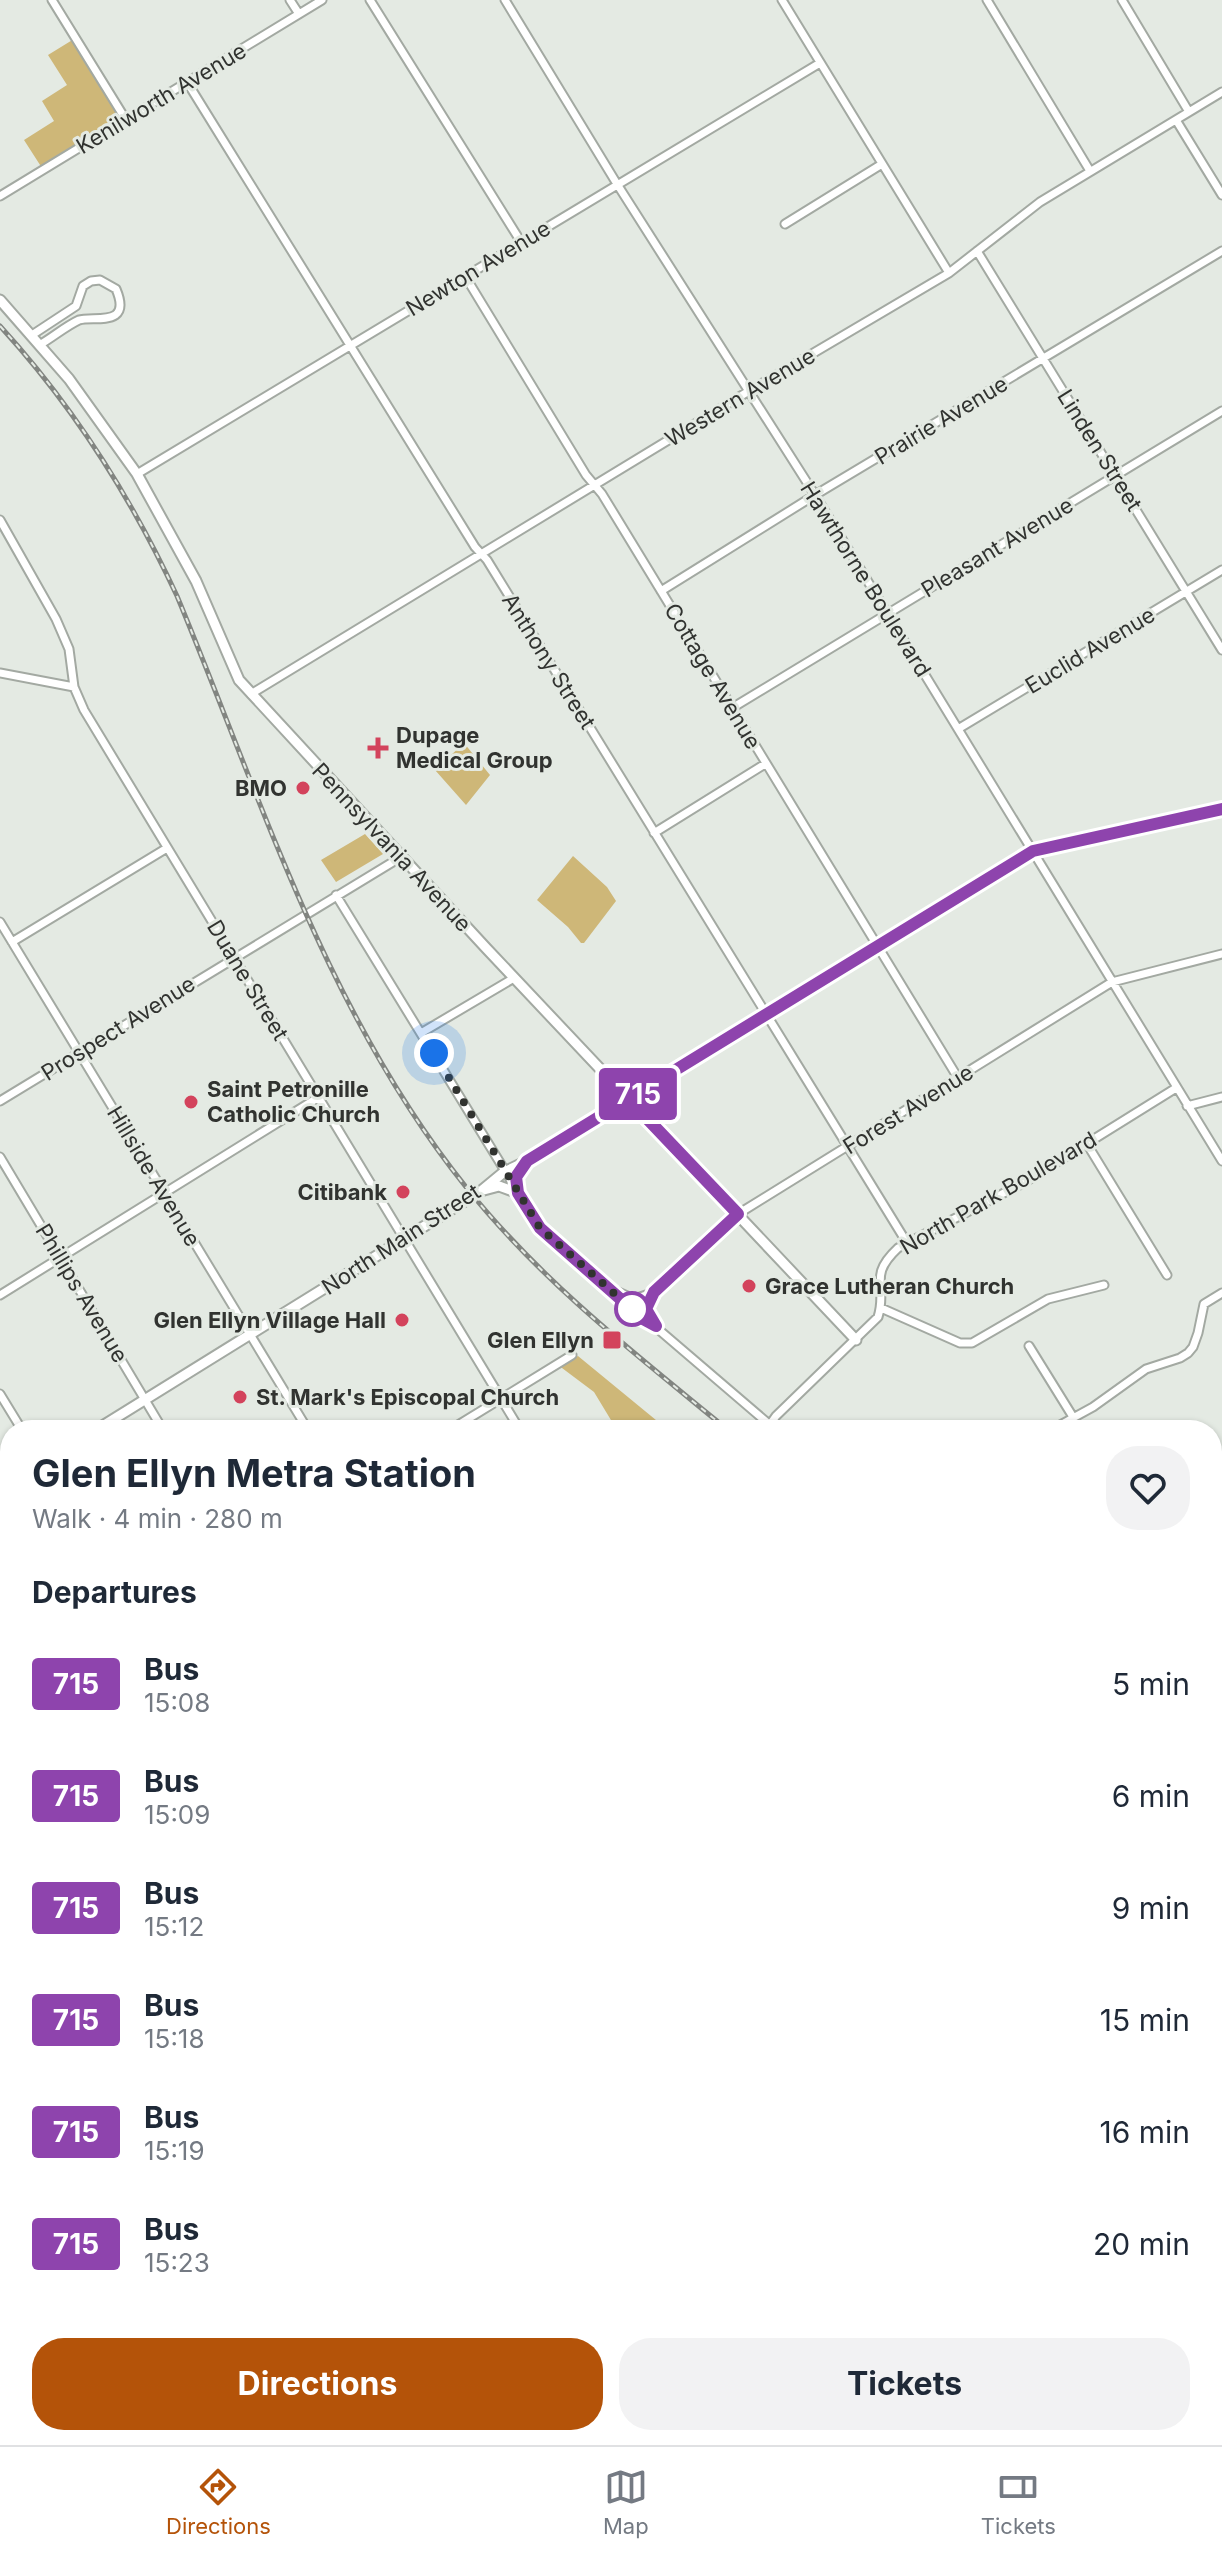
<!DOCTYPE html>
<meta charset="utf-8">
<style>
:root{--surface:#fff;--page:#f2f2f3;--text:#1f2937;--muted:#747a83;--line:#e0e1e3;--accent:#b45309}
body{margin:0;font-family:Inter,sans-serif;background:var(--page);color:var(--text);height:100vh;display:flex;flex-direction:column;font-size:30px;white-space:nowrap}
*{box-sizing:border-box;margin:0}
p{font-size:26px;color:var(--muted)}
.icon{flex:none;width:44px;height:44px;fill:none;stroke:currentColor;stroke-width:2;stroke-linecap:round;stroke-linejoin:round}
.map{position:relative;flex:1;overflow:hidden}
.side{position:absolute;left:0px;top:1420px;width:1222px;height:1026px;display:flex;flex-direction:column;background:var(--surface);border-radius:32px 32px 0 0;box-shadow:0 2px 6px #0004}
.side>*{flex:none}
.badge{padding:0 16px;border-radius:6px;font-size:28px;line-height:52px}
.you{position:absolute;width:40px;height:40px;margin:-20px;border:6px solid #fff;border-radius:50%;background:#1a73e8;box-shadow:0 0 0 12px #1a73e833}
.map>.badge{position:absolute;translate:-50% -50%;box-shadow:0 0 0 4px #fff}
h2{padding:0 32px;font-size:30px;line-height:72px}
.round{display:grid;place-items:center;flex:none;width:84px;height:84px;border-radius:32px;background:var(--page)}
.overview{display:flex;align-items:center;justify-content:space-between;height:136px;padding:0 32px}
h1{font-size:38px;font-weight:700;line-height:60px}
.action{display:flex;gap:16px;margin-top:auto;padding:16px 32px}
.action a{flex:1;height:92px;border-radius:32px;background:var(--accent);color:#fff;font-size:32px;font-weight:700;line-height:92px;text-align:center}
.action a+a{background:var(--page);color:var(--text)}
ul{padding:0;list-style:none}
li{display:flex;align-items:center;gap:24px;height:112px;padding:0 32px}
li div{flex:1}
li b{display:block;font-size:30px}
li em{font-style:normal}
li .badge{min-width:88px;font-weight:700;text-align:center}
.dock{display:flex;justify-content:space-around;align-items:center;height:112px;border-top:2px solid var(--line);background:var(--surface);font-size:22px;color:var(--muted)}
.dock a{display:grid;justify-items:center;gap:4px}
.dock .on{color:var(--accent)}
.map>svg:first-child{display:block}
.green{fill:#ceb778}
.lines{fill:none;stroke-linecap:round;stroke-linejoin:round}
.minor-casing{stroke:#a3a9a2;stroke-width:11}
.tertiary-casing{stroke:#a3a9a2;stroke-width:13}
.minor{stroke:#fff;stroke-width:7}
.tertiary{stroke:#fff;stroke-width:9}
.rail-casing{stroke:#828581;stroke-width:5}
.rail{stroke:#e4eae3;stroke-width:2;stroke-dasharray:6;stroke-linecap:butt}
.line-casing{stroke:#fff;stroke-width:18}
.line{stroke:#8e44ad;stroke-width:12}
.walk{stroke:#313330;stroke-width:8;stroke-dasharray:0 14.4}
.poi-dot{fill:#d3435c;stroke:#e4eae3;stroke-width:3}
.stop-dot{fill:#fff;stroke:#8e44ad;stroke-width:4}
.labels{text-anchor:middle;stroke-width:6;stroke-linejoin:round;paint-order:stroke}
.street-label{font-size:22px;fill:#313330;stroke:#e4eae3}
.poi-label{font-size:22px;font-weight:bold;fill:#313330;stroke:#e4eae3;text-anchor:start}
</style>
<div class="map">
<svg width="1222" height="2445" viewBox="0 0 1222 2445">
<rect width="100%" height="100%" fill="#e4eae3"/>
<!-- green -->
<path class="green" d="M74,39L123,119L42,168L24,140L54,121L42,101L67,85L48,55Z
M464,743L490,775L466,805L435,770Z
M365,834L383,854L336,882L321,860Z
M573,856L607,887L616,901L584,943H581L568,927L537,900Z
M578,1356L662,1425L653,1430H617L594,1392L558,1365Z
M1212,1586L1222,1588V1739L1212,1769Z"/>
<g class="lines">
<!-- minor casing -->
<g class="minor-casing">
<path id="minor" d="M52,0L126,120
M290,0L299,14
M370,0L521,242
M505,0L617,184L815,495L1222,1161
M782,0L949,273
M987,0L1090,171
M1122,0L1189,112
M187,82L475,547L487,560L907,1243
M1176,120L1222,195
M0,196L322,0
M785,224L882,164
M977,251L1222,650
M465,276L586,475L602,494L958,1078
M32,335L76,306L83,286L91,281L100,280L116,289C133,329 92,315 79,320C66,326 53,337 41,344
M137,474L820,63
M0,520L56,619L69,649L74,687L84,710L520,1430
M661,591L815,495L1222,251
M0,673L74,687
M251,694L749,391L949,273L1040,202L1222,92
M732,708L1222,411
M958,729L1222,570
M654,833L765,764
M336,895L540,1228L770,1425
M0,922L308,1430
M12,942L167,848
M421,1033L514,978
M0,1101L401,857
M1187,1106L1222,1097
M1087,1144L1167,1275
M0,1157L163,1430
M616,1291L634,1299L652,1293
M0,1295L319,1097
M881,1308L960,1343H972L1048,1299L1104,1285
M656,1326L646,1309L654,1292L738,1214L1112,982L1222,954
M1029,1346L1073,1417
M0,1394L22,1430
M450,1430L572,1355
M766,1430L776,1416L878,1317C888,1285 867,1277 898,1248L1025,1182L1176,1088
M1051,1430L1093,1407L1146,1369L1180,1358L1188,1353L1193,1347L1198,1333L1204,1304L1222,1293
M0,1605L10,1618
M0,1708L10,1702
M0,1842L10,1855
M1212,1990L1222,1984
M1212,2138L1222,2154
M0,2140L10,2131
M1212,2307L1222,2301
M0,2311L10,2304
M271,2436L276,2445
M835,2436L842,2445
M1076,2436L1081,2445
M38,2445L50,2436
M235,2445L247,2436
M462,2445L477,2436
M987,2445L1002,2436"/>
</g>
<!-- tertiary casing -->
<g class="tertiary-casing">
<path id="tertiary" d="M0,300L69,379L137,474L196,581L239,680L486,948L856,1340
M484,1190L499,1186L518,1193L516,1177L526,1163
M770,1425L775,1430
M96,1430L481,1191L504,1172L527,1161L629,1099L1033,851L1222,809
M0,1489L10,1483
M1212,1564L1222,1565
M1212,1576L1222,1577"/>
</g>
<!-- minor -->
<use href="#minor" class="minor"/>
<!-- tertiary -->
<use href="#tertiary" class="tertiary"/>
<!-- rail casing -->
<g class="rail-casing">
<path id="rail" d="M0,326C74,407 131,497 177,596C261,798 327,1014 466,1187C541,1281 635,1354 728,1430
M1212,1833L1222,1841"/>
</g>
<!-- rail -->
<use href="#rail" class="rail"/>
</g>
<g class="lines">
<!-- line casing -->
<g class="line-casing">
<path id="line" d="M637,1108L738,1214L654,1292L646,1309L656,1326L643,1319L540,1228L518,1193L516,1177L527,1161L1033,851L1222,809"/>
</g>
<!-- line -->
<use href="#line" class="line"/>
<!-- walk -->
<path class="walk" d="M434,1053L540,1228L632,1309"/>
</g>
<!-- markers -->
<g class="poi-dot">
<path d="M374 736h8v8h8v8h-8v8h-8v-8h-8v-8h8z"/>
<circle cx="303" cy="788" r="8"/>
<circle cx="191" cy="1102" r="8"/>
<circle cx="403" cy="1192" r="8"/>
<circle cx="749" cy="1286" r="8"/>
<circle cx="402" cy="1320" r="8"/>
<rect x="602" y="1330" width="20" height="20" rx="4"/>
<circle cx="240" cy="1397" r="8"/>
</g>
<circle class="stop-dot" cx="632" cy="1309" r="16"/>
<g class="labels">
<!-- street labels -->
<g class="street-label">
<text transform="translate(161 98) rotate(-31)" y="8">Kenilworth Avenue</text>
<text transform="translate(478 268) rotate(-31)" y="8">Newton Avenue</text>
<text transform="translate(740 397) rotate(-31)" y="8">Western Avenue</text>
<text transform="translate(941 420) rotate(-31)" y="8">Prairie Avenue</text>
<text transform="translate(1100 450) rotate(58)" y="8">Linden Street</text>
<text transform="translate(997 547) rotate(-31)" y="8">Pleasant Avenue</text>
<text transform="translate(866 579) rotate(58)" y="8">Hawthorne Boulevard</text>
<text transform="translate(1090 650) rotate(-31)" y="8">Euclid Avenue</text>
<text transform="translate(549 661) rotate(58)" y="8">Anthony Street</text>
<text transform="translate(713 676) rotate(59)" y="8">Cottage Avenue</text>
<text transform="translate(392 847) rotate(47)" y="8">Pennsylvania Avenue</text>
<text transform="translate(248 980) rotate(59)" y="8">Duane Street</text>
<text transform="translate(118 1028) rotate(-32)" y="8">Prospect Avenue</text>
<text transform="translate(908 1109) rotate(-32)" y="8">Forest Avenue</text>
<text transform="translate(154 1176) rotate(59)" y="8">Hillside Avenue</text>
<text transform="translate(998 1193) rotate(-30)" y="8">North Park Boulevard</text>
<text transform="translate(401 1239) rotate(-33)" y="8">North Main Street</text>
<text transform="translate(82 1293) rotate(59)" y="8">Phillips Avenue</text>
</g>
<!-- poi labels -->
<g class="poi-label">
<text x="396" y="743">Dupage<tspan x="396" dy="25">Medical Group</tspan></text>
<text x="287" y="796" text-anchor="end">BMO</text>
<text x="207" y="1097">Saint Petronille<tspan x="207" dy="25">Catholic Church</tspan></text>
<text x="387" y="1200" text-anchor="end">Citibank</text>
<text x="765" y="1294">Grace Lutheran Church</text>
<text x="386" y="1328" text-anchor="end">Glen Ellyn Village Hall</text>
<text x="594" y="1348" text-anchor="end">Glen Ellyn</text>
<text x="256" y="1405">St. Mark's Episcopal Church</text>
</g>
</g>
</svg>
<div class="you" style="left:434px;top:1053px"></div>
<b class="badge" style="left:638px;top:1094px;background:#8e44ad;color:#fff">715</b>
<section class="side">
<div class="overview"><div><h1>Glen Ellyn Metra Station</h1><p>Walk · 4 min · 280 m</p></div><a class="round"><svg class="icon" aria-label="heart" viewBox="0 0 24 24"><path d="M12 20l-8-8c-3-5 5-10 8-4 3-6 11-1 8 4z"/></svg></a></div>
<h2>Departures</h2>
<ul>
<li><span class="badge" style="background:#8e44ad;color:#fff">715</span><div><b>Bus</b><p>15:08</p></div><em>5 min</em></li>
<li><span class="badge" style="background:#8e44ad;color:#fff">715</span><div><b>Bus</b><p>15:09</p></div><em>6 min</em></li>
<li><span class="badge" style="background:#8e44ad;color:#fff">715</span><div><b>Bus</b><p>15:12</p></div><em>9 min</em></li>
<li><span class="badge" style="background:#8e44ad;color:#fff">715</span><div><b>Bus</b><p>15:18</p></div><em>15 min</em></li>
<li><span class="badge" style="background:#8e44ad;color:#fff">715</span><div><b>Bus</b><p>15:19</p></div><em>16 min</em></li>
<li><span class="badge" style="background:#8e44ad;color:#fff">715</span><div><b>Bus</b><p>15:23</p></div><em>20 min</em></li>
</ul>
<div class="action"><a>Directions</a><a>Tickets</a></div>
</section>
</div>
<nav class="dock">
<a class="on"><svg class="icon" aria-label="directions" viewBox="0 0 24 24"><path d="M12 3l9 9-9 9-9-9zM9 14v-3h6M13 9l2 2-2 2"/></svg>Directions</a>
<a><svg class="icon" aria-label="map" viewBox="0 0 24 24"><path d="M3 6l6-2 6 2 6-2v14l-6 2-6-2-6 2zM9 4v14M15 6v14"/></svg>Map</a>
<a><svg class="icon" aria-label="tickets" viewBox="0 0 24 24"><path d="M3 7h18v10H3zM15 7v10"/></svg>Tickets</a>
</nav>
